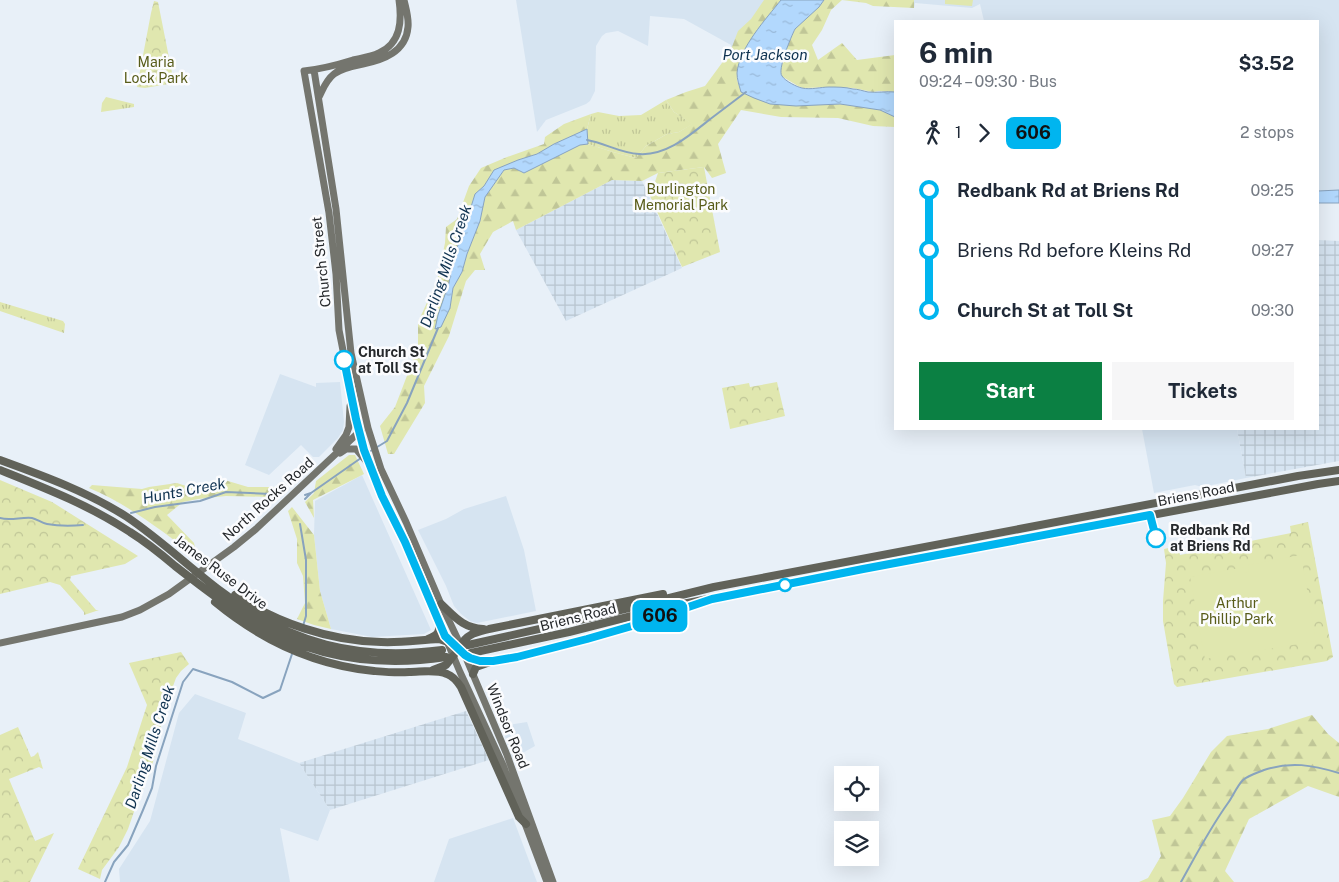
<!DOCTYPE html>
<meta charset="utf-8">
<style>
:root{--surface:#fff;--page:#f6f6f7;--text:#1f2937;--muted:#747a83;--accent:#0b8043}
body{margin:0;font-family:"Public Sans",sans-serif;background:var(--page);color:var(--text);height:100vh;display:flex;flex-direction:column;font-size:19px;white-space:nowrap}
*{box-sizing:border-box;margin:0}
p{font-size:16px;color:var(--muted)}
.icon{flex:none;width:28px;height:28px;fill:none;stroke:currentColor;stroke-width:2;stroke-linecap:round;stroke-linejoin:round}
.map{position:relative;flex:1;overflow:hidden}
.sheet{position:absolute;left:894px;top:20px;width:425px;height:410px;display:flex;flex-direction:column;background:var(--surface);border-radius:0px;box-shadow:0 5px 20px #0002}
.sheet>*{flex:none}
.badge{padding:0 10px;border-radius:8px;font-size:18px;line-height:32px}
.tools{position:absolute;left:834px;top:766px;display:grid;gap:10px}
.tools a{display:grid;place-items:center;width:45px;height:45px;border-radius:0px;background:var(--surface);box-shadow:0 5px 20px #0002;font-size:25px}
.map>.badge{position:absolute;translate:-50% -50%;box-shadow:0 0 0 2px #fff}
.legs{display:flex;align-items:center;gap:8px;height:55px;padding:0 25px;font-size:16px}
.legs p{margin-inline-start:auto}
.head{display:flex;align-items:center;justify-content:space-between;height:85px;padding:0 25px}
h1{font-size:28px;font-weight:700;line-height:38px}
.button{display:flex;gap:10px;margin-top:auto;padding:10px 25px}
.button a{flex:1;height:58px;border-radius:0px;background:var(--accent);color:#fff;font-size:20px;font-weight:700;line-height:58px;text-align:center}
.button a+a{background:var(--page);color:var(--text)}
ul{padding:0 25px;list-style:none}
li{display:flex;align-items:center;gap:18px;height:60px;font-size:19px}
li i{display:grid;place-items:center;width:8px;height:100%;margin:0 6px;background:currentColor}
li i::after{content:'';width:12px;height:12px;margin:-6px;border:4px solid;border-radius:50%;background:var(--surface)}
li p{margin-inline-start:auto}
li:first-child i{background:linear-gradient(#0000 50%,currentColor 0)}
li:last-child i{background:linear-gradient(currentColor 50%,#0000 0)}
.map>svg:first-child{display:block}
.built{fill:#d6e4f1}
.industrial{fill:url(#industrial-grid)}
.grass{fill:url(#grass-tufts)}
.forest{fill:url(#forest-firs)}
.park{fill:url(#park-crowns)}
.pitch{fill:#e0e7af}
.water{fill:url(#water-ripples);stroke:#88a3be}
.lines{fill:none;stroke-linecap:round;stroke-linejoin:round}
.stream{stroke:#88a3be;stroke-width:2}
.major{stroke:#74756e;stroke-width:7}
.highway{stroke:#616259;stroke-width:8}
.line-1-casing{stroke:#fff;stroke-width:11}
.line-1{stroke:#00b5ef;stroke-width:8}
.stop-1-dot{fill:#fff;stroke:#00b5ef;stroke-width:2.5}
.labels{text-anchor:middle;stroke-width:5;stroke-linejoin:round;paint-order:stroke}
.park-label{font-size:14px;fill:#585c19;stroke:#fbfcfe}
.street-label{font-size:14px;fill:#25282b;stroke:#fbfcfe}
.stop-label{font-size:14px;font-weight:bold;fill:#25282b;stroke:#fbfcfe;text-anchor:start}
.water-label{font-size:15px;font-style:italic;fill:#0f3250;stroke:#fbfcfe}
</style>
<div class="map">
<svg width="1339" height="882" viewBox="0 0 1339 882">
<defs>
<pattern id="industrial-grid" width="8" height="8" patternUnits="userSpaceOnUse" patternTransform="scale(1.25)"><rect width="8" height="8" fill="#d6e4f1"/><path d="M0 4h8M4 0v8" fill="none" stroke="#b8c4cf"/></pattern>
<pattern id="grass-tufts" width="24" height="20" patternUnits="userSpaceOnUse" patternTransform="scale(1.25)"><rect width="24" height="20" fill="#e0e7af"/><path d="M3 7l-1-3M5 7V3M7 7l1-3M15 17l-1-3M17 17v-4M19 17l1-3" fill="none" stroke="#c0c697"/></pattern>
<pattern id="forest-firs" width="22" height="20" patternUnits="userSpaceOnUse" patternTransform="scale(1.25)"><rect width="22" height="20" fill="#e0e7af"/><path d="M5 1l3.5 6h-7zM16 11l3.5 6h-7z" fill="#c0c697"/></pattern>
<pattern id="park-crowns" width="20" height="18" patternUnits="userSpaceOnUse" patternTransform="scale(1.25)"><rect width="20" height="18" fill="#e0e7af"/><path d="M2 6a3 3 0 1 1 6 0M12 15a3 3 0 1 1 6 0" fill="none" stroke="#c0c697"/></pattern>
<pattern id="water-ripples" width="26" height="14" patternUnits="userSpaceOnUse" patternTransform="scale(1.25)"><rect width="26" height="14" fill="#b2d8fd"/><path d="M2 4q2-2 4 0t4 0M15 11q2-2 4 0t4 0" fill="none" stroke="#99b9d9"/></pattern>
</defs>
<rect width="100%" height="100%" fill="#e8f0f8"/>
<!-- built -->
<path class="built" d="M516,0H781L756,32L737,80L731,45L684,19L650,16L648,46L618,31L606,33L602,36L596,46L595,91L590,101L586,104L546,120L537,132Z
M862,0H1339V190L1318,191V21H984L980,4L972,8L915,3L914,8Z
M280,374L316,387V383L340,382L344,422L343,430L338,438L319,457H313L301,445L269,475L245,465Z
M1142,429H1237L1246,478L1202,487L1195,485L1154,493Z
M362,475L431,630L424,634L372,637L331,629L320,591L314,535L315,501Z
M506,496L524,550L536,611L477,623L470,621L461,614L454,606L446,586L418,530L446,519L464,509Z
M195,694L246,713L238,739L299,763L330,810L318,841L280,828L290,882H120L119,869L150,821L179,713Z
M527,722L535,746L512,759L502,726Z
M513,818L537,882H434L449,839Z"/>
<!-- industrial -->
<path class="industrial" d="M612,180L642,181L682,268L566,321L516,230Z
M1318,240L1339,241V461L1246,478L1237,429H1318Z
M466,711L489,760L330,810L299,763Z"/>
<!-- grass -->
<path class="grass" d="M106,97L134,104V107L101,112L102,103Z
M666,100L674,112L693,124L679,132L667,134L646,146L636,158L613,152L588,144L587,129L591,114L598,112L619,116L641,115Z
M0,302L63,321L65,324L64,333L0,311Z"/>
<!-- forest -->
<path class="forest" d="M764,0H781L756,32L737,72V80L741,92L819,105L840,104L861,107L880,110L895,117V127L873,126L838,118L781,117L741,110L718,144L726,173L712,178L704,167L658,173L642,181L612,180L516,230L513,221L493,232L480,254L485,270H475L466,281L449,336L424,386L425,403L394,454H388L380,426L395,407L418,347V322L437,281L445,243L446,227L457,219L469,186L481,168L507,157L544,144L545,137L564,124L591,114L587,129L554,144L537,154L518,160L495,170L484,186L475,194L453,259L449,283L438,315L436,329L450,308L453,288L462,272L467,254L480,221L485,197L504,170L514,168L524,173L580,145L588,144L613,152L636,158L646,146L667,134L679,132L692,124L674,112L666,100L686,92L705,86L730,52L738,31L751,19Z
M824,0H914V8L873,6L866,3L842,0L831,10L822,30L812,45L818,60L842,43L857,60L895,55V92L879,91L873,92L853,88L833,87L803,88L798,86L783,77L781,75L780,69L783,62L786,49L795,29Z
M349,455H355L364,474L313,500L314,518L305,502L314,493L316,481Z
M218,478L248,487H280L272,497L226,496L198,499L183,502L167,515L194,543L197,557C163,532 128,504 89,488L92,485L142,489L149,487L177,483L198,490L215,487Z
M292,507L314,535L320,591L331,629L314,625L297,619L305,603L303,576L297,563V539L288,511Z
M1312,715L1328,734L1339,743V797L1308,786L1249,819L1225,871L1234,882H1139L1148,878L1161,856L1152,820L1170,816L1183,798L1211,752L1227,736L1268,729Z"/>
<!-- park -->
<path class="park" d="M154,1L158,2L174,83L145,88L137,87L151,13Z
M704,167L720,252L682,267L650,196L658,173Z
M777,382L785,416L730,429L722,388L749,383L750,387Z
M0,480L52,502L138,556L125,564L71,576L70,580L96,610H99L84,615V612L60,585L50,582L0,594Z
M1308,522L1333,657L1327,661L1177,687L1174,684L1163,621V601L1166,563L1164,549L1178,546L1180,555L1291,533L1290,526Z
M181,652L189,664L181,671L176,678L165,708L159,734L155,743V755L150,772L136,806L128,829L119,847L102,870L100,879L78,869L127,767L147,705L129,663Z
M18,727L31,757L34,756L38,752L43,769L39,767L9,779L35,841L54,833L30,882H0V735Z"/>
<!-- pitch -->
<path class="pitch" d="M945,0H973L972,6L945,4Z
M1301,555L1316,641L1263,650L1261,643H1258L1259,650L1205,659L1190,577L1245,567L1246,573L1249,572L1248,565Z"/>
<!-- water -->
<path class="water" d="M781,0H824L819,7L795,29C791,37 777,70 782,76C785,81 797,87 802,88C811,90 821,87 829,87C837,87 845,87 853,89C858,89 863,91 868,92C877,93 886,91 895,92V117L880,110L840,104L796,106L770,104L754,98L741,92C739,85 737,79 737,73C739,48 766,19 781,0Z
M587,129L588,144L580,145L524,173L514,168L504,170L485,197L480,221L467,254L462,272L453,288L450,308L441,327L435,329L438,315L449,283L453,259L466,223L475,194L484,186L494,170L518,160L537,154L554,144Z
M1339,190V203H1318V191Z"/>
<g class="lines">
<!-- stream -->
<path class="stream" d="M587,140C605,143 620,153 639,154C666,156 689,136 709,120C721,111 734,101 746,92
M369,452L387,441L407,403L438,328
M305,495L311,493
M305,499L311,493L361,458
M131,513L155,507L200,501L226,492L271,494
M0,518C10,521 21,517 32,518C37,519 41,523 47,524C58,526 71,526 83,525
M300,524L306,560V616L303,626
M105,882L114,862L128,845L143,810L152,788L156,766L183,682L193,669L232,682L263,698L280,690L293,651
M1181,882C1196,855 1210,828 1228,803C1233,796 1237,786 1243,780C1249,775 1257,773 1264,770C1291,761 1312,765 1339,773"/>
<!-- major -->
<path class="major" d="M399,0C402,21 401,43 379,53C371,57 362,58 353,60C337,65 321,69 304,71L329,213L336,274L339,330L359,432L382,496L405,542L460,672L503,765L547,882
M314,70L336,209L351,353L368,428L381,469L406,522L441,604L461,646L507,755L553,882
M319,97C323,89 326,80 334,74C342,68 353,66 363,64C383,60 406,52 408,27C409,18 406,9 404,0
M336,449L346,435L349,427L350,406
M340,453L346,449H356L367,462
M0,643L122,617L140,610L169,594L234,547L256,529L359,432L361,431"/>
<!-- highway -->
<path class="highway" d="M0,460C44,476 88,492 127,517C161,540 190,568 222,592C289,644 359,661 442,650
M0,470C45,488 89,505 130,532C146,542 161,554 175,566C193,580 211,594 230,607C294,654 367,669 446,657
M235,595C277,623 330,641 381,642C400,643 419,640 439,639L448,642
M215,602C261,640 314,665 374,671C386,672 397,673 409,672C421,672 436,669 447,674C453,676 457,681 461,687L519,817L526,824
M441,604C455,617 463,628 483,629
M428,639C438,635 440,633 439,622
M468,645L588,618L714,587L1298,476L1339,470
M461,646C465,634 478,632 489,629L663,594
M471,653L569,632L667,607L863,569L1318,484L1339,481
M465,655L474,659L489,661
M433,670L446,665L454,655
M473,674L476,667L493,661L517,657L587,639L632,626L681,609"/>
</g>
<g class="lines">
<!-- line-1 casing -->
<g class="line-1-casing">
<path id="line-1" d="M344,360L356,419L364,450L382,496L405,542L439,622L445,636L465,655L470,658L480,661H493L517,657L587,639L632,626L712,599L863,569L1150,515L1156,538"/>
</g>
<!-- line-1 -->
<use href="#line-1" class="line-1"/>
</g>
<!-- markers -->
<g class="stop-1-dot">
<circle cx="344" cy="360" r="9"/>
<circle cx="1156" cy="538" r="9"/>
<circle cx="785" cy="585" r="6"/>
</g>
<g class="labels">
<!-- park labels -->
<g class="park-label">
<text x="156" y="67">Maria<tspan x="156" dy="16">Lock Park</tspan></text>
<text x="681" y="194">Burlington<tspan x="681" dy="16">Memorial Park</tspan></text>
<text x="1237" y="608">Arthur<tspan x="1237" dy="16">Phillip Park</tspan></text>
</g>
<!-- street labels -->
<g class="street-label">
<text transform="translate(321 262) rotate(-96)" y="5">Church Street</text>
<text transform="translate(1196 494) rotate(-11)" y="5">Briens Road</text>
<text transform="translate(268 499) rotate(-42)" y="5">North Rocks Road</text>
<text transform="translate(221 572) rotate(37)" y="5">James Ruse Drive</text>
<text transform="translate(578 617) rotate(-14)" y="5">Briens Road</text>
<text transform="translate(508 726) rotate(68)" y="5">Windsor Road</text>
</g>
<!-- stop labels -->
<g class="stop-label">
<text x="358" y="357">Church St<tspan x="358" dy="16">at Toll St</tspan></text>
<text x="1170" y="535">Redbank Rd<tspan x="1170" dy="16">at Briens Rd</tspan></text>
</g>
<!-- water labels -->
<g class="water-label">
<text x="765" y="60">Port Jackson</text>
<text transform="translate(446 266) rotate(-71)" y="5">Darling Mills Creek</text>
<text transform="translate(184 491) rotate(-11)" y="5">Hunts Creek</text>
<text transform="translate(150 747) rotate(-72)" y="5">Darling Mills Creek</text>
</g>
</g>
</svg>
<div class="tools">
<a><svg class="icon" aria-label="locate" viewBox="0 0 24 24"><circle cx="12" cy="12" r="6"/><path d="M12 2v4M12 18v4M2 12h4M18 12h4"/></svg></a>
<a><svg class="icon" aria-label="layers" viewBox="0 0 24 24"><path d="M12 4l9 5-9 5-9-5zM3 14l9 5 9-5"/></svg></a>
</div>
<b class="badge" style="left:660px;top:616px;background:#00b5ef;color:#111">606</b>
<section class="sheet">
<div class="head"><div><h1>6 min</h1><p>09:24 – 09:30 · Bus</p></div><b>$3.52</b></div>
<div class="legs"><svg class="icon" aria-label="walk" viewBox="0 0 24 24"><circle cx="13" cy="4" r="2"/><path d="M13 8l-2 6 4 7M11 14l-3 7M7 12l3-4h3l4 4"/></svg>1<svg class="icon" aria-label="forward" viewBox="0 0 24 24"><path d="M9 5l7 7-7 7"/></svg><b class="badge" style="background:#00b5ef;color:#111">606</b><p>2 stops</p></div>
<ul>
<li><i style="color:#00b5ef"></i><b>Redbank Rd at Briens Rd</b><p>09:25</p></li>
<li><i style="color:#00b5ef"></i><span>Briens Rd before Kleins Rd</span><p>09:27</p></li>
<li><i style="color:#00b5ef"></i><b>Church St at Toll St</b><p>09:30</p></li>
</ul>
<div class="button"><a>Start</a><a>Tickets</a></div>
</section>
</div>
